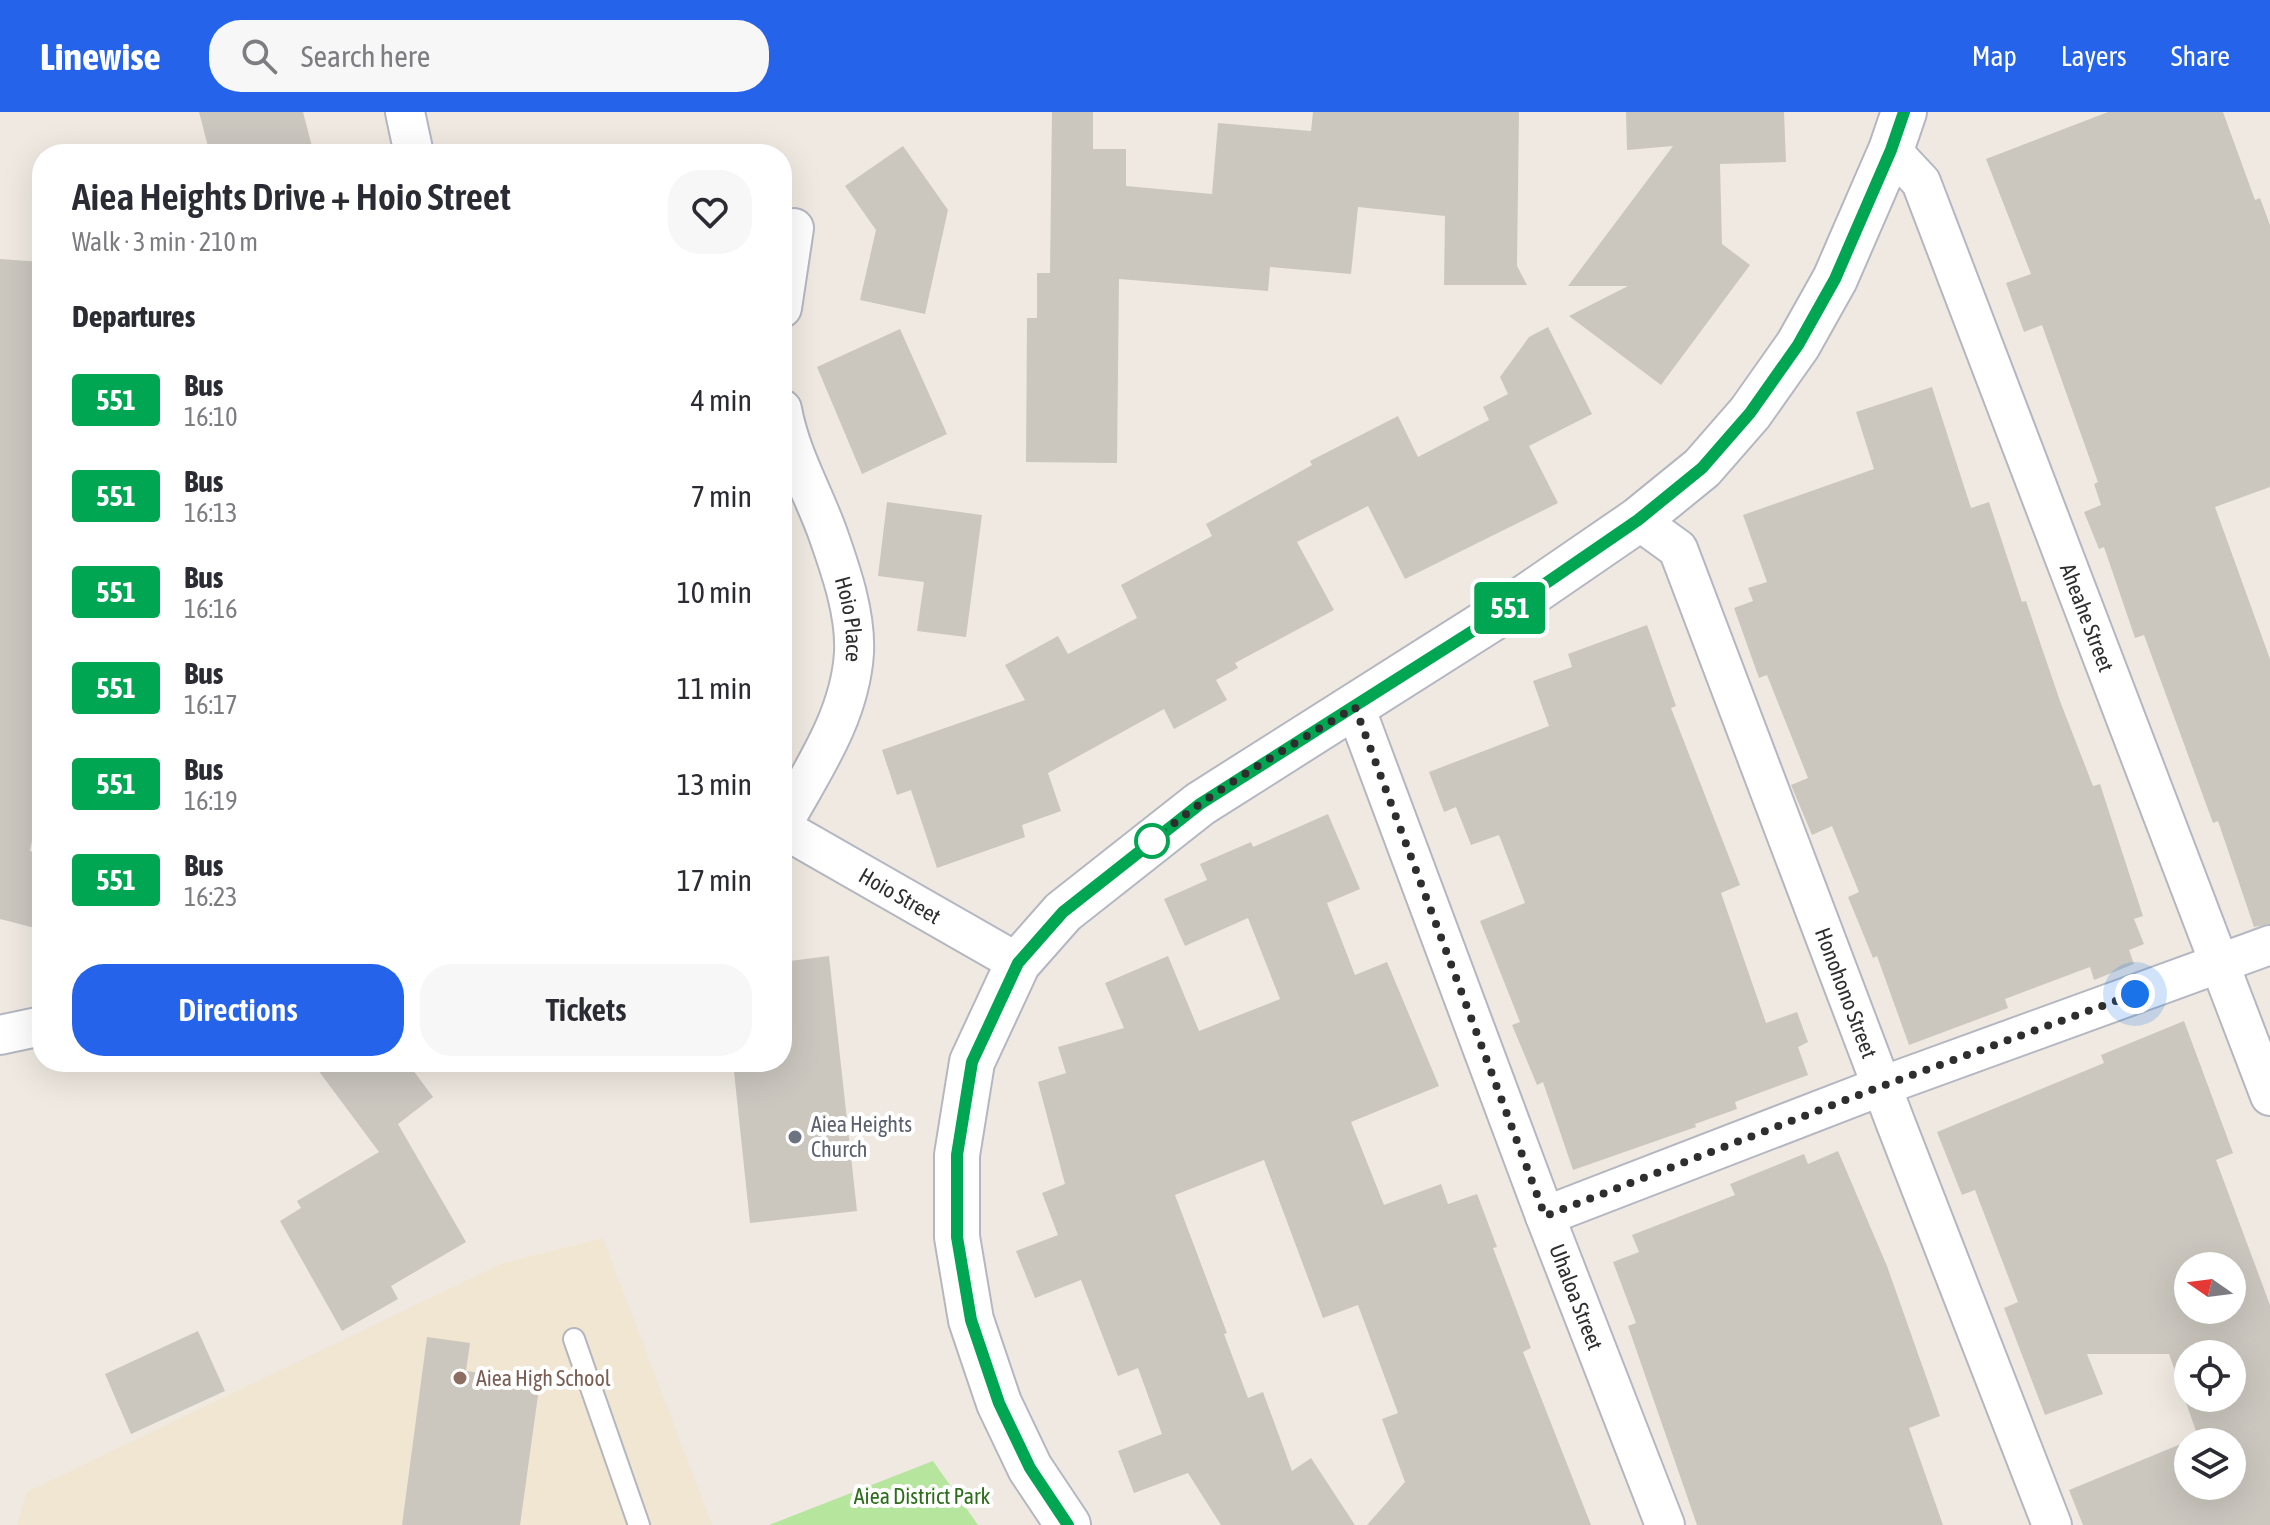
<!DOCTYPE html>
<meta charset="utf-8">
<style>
:root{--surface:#fff;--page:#f7f7f7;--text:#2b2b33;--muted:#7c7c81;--accent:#2563eb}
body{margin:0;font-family:"Asap Condensed",sans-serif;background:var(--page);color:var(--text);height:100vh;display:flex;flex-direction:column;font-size:30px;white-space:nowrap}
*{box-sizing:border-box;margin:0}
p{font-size:26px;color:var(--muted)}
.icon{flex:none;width:44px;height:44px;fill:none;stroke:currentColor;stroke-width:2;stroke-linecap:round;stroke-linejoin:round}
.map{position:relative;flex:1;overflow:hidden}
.sheet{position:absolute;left:32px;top:32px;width:760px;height:928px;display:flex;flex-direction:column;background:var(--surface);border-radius:32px;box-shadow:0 8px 32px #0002}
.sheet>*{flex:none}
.badge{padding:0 16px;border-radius:6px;font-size:28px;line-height:52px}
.needle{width:52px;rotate:284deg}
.fabs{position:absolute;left:2174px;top:1140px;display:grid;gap:16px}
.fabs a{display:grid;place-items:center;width:72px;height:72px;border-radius:50%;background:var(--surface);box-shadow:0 8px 32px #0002;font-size:40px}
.you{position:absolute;width:40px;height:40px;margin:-20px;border:6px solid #fff;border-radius:50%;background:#1a73e8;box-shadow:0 0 0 12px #1a73e833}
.map>.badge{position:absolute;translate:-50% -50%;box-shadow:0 0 0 4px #fff}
h2{padding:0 40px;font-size:30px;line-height:72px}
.round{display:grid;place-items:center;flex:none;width:84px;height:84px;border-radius:32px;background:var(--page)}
.overview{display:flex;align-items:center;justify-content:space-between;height:136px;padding:0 40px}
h1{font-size:38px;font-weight:600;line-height:60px}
.action{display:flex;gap:16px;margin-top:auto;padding:16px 40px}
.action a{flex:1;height:92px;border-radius:32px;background:var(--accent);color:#fff;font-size:32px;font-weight:600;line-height:92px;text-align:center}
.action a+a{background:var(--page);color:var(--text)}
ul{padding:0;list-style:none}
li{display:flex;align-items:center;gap:24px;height:96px;padding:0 40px}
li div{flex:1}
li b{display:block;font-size:30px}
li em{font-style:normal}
li .badge{min-width:88px;font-weight:700;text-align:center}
header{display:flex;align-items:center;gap:48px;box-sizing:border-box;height:112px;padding:0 40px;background:var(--accent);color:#fff}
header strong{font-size:38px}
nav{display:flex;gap:44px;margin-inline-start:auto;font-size:28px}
.search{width:560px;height:72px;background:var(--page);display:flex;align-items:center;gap:20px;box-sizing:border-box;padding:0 28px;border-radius:32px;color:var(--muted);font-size:30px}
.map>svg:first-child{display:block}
.education{fill:#f0e6d1}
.green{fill:#b6e59e}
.building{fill:#cbc7bf;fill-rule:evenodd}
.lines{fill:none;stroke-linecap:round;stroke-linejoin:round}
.service-casing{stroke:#b4b7c1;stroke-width:24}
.minor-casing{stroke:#b4b7c1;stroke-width:42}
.tertiary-casing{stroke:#b4b7c1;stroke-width:48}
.service{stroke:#fff;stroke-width:20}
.minor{stroke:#fff;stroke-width:38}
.tertiary{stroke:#fff;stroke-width:44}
.line-casing{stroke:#fff;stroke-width:18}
.line{stroke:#00a651;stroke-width:12}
.walk{stroke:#2e2e2e;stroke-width:8;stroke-dasharray:0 14.4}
.stop-dot{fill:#fff;stroke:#00a651;stroke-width:4}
.worship-dot{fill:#6b7280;stroke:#fff;stroke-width:3}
.education-dot{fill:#8d6e63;stroke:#fff;stroke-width:3}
.labels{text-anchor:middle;stroke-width:8;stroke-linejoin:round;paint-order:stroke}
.street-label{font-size:22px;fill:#2e2e2e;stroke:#fff}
.worship-label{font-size:22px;fill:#5b616d;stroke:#fff;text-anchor:start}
.education-label{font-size:22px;fill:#785e54;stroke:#fff;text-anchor:start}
.park-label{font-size:22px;fill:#2c6e1b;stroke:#fff}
</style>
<header>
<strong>Linewise</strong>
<div class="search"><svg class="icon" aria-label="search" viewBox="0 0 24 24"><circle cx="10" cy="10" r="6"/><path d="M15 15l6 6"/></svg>Search here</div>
<nav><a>Map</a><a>Layers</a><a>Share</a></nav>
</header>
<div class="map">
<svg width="2270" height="1413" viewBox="0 0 2270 1413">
<rect width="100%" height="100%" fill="#efe9e1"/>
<!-- education -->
<path class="education" d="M603,1126L712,1413H17L27,1380L503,1151Z"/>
<!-- green -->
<path class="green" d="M933,1349L978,1413H769Z"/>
<!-- building -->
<path class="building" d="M199,0H303L314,42H210Z
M1052,0H1093V37H1126V74L1212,82L1218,11L1311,19L1313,0H1519L1517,154L1527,173H1444L1445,104L1358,95L1351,162L1270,155L1268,179L1119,167L1117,351L1026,350L1027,206H1037V161H1050Z
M1626,0H1784L1786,50L1720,52L1722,132L1750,153L1661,273L1569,204L1628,174H1568L1673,34L1627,38Z
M2108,0H2223L2255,88L2260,86L2270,113V375L2215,395L2270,547V812L2254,815L2218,709L2213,711L2144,523L2135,526L2104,435L2099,437L2084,400L2101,393L2094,372L2098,370L2042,213L2024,220L2006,171L2031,162L1986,47Z
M903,34L948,98L925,202L860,188L876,118L845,74Z
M0,147L42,150V219L35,300L42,301V678L30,739L42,742V789L35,816L0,807Z
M1548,215L1592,302L1529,334L1558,391L1405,467L1368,394L1297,430L1334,498L1235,551L1238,556L1216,568L1227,588L1174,617L1164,597L1048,661L1061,699L1022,713L1025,725L937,756L911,678L897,683L882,638L1025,588L1005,553L1058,524L1068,542L1137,506L1121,473L1212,424L1206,412L1312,353L1310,349L1398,304L1418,345L1489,308L1483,295L1508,282L1500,265L1529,225Z
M900,217L947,322L862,362L817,255Z
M1932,275L1971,396L1989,390L2022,490L2026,489L2060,589L2093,674L2100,672L2143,804L2134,807L2144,832L2129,838L2134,852L2094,868L2090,855L2005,887L2008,896L1909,933L1877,844L1873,846L1848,785L1859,780L1832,714L1812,723L1791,673L1808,666L1767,563L1759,566L1734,496L1753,489L1748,476L1767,470L1743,403L1874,357L1856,300Z
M887,390L982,403L966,525L917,519L924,470L878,464Z
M1647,513L1676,594L1671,596L1740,773L1721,781L1766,911L1797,900L1808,930L1798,935L1808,963L1735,990L1737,997L1695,1012L1696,1015L1573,1058L1543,970L1537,973L1512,913L1520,910L1480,809L1525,791L1499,723L1471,733L1456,695L1444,700L1429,660L1549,614L1533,569L1572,555L1568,542Z
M1328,702L1360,777L1327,791L1355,863L1387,850L1439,974L1351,1010L1384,1093L1441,1072L1448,1092L1477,1082L1497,1135L1493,1136L1531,1236L1523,1240L1591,1413H1367L1405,1370L1382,1307L1398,1301L1358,1193L1323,1206L1264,1048L1175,1083L1227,1221L1224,1222L1248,1286L1263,1280L1292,1359L1311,1346L1355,1413H1221L1188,1361L1134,1381L1118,1339L1162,1322L1138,1256L1118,1264L1081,1168L1035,1186L1016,1139L1058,1123L1042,1081L1065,1072L1038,970L1066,961L1058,935L1124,916L1105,871L1168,844L1199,919L1280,887L1248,806L1185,834L1164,787L1207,768L1200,752L1251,730L1253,735Z
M829,844L857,1099L750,1111L733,950H782V850Z
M2184,909L2233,1041L2216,1048L2270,1193V1413H2083L2069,1378L2198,1325L2169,1242H2087L2103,1282L2045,1303L2004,1196L2018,1190L1975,1078L1962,1083L1937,1020L2104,951L2101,943ZM2188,1154H2232V1198H2188ZM2188,1242H2232V1286H2188ZM2188,1330H2232V1374H2188Z
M312,950H407L433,985L398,1012L466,1130L391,1174L398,1187L342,1219L280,1109L301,1096L297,1089L379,1040Z
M1838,1039L1887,1154L1940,1304L1909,1316L1943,1413H1697L1628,1214L1636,1211L1613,1150L1639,1140L1632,1123L1735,1083L1730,1072L1804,1042L1808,1052Z
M198,1219L225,1279L131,1322L105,1262Z
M427,1225L470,1231L466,1259L540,1269L520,1413H402Z"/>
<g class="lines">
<!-- service casing -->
<g class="service-casing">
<path id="service" d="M574,1227L639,1413"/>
</g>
<!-- minor casing -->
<g class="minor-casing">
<g id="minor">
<path d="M405,0L414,42"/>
<path id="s1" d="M1891,38L1921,70L2270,984"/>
<path d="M782,196L794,116"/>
<path id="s2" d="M782,297C790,342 813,380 828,422C841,459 856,502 854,541C850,605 812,659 782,713"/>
<path id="s3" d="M1638,408L1678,437L1896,1012L2052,1413"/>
<path id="s4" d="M1355,595L1545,1104L1665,1413"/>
<path id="s5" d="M782,716L1018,851"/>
<path d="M0,923L42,914"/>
<path d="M1545,1104L1882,974L2270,833"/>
</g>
</g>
<!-- tertiary casing -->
<g class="tertiary-casing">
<path id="tertiary" d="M1068,1413L1030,1356L999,1291L971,1208L957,1125V1043L972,950L1018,851L1063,800L1200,692L1520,489L1638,408L1702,356L1750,301L1798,233L1835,167L1891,38L1904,0"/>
</g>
<!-- service -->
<use href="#service" class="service"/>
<!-- minor -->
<use href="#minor" class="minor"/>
<!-- tertiary -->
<use href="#tertiary" class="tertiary"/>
</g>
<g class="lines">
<!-- line casing -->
<g class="line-casing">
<path id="line" d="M1068,1413L1030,1356L999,1291L971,1208L957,1125V1043L972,950L1018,851L1063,800L1200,692L1520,489L1638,408L1702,356L1750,301L1798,233L1835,167L1891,38L1904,0"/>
</g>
<!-- line -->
<use href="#line" class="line"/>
<!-- walk -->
<path class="walk" d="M1152,729C1214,677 1286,637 1355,595L1545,1104L1882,974L2135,882"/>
</g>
<!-- markers -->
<circle class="stop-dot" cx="1152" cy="729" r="16"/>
<circle class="worship-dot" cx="795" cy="1025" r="8"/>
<circle class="education-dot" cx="460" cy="1266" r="8"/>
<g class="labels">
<!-- street labels -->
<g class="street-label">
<text dy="8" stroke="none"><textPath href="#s1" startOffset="510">Aheahe Street</textPath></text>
<text dy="8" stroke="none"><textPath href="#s2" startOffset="222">Hoio Place</textPath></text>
<text dy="8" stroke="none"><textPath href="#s5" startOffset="136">Hoio Street</textPath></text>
<text dy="8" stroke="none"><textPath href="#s3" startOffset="524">Honohono Street</textPath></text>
<text dy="8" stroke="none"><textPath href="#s4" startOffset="630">Uhaloa Street</textPath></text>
</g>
<!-- worship labels -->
<g class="worship-label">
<text x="811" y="1020">Aiea Heights<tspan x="811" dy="25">Church</tspan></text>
</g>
<!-- education labels -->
<g class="education-label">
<text x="476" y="1274">Aiea High School</text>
</g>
<!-- park labels -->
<g class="park-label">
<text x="922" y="1392">Aiea District Park</text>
</g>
</g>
</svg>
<div class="fabs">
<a><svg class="needle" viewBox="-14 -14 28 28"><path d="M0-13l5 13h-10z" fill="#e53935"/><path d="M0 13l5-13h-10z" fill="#7c7c81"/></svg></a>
<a><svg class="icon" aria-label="locate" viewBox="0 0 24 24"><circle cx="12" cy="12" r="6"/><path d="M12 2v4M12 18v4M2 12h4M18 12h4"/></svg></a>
<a><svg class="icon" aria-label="layers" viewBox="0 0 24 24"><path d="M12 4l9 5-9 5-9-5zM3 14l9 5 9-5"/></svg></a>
</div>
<div class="you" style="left:2135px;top:882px"></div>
<b class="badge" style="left:1510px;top:496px;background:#00a651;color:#fff">551</b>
<section class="sheet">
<div class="overview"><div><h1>Aiea Heights Drive + Hoio Street</h1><p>Walk · 3 min · 210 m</p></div><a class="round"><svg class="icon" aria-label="heart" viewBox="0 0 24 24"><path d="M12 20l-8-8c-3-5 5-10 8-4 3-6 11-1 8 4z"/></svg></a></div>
<h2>Departures</h2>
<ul>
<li><span class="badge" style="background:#00a651;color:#fff">551</span><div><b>Bus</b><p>16:10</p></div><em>4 min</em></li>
<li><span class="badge" style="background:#00a651;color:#fff">551</span><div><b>Bus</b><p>16:13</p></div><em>7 min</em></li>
<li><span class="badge" style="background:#00a651;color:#fff">551</span><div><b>Bus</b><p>16:16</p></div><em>10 min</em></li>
<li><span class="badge" style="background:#00a651;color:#fff">551</span><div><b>Bus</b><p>16:17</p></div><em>11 min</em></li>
<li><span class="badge" style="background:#00a651;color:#fff">551</span><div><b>Bus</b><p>16:19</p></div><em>13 min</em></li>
<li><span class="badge" style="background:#00a651;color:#fff">551</span><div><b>Bus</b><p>16:23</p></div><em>17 min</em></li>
</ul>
<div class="action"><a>Directions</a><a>Tickets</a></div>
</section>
</div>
